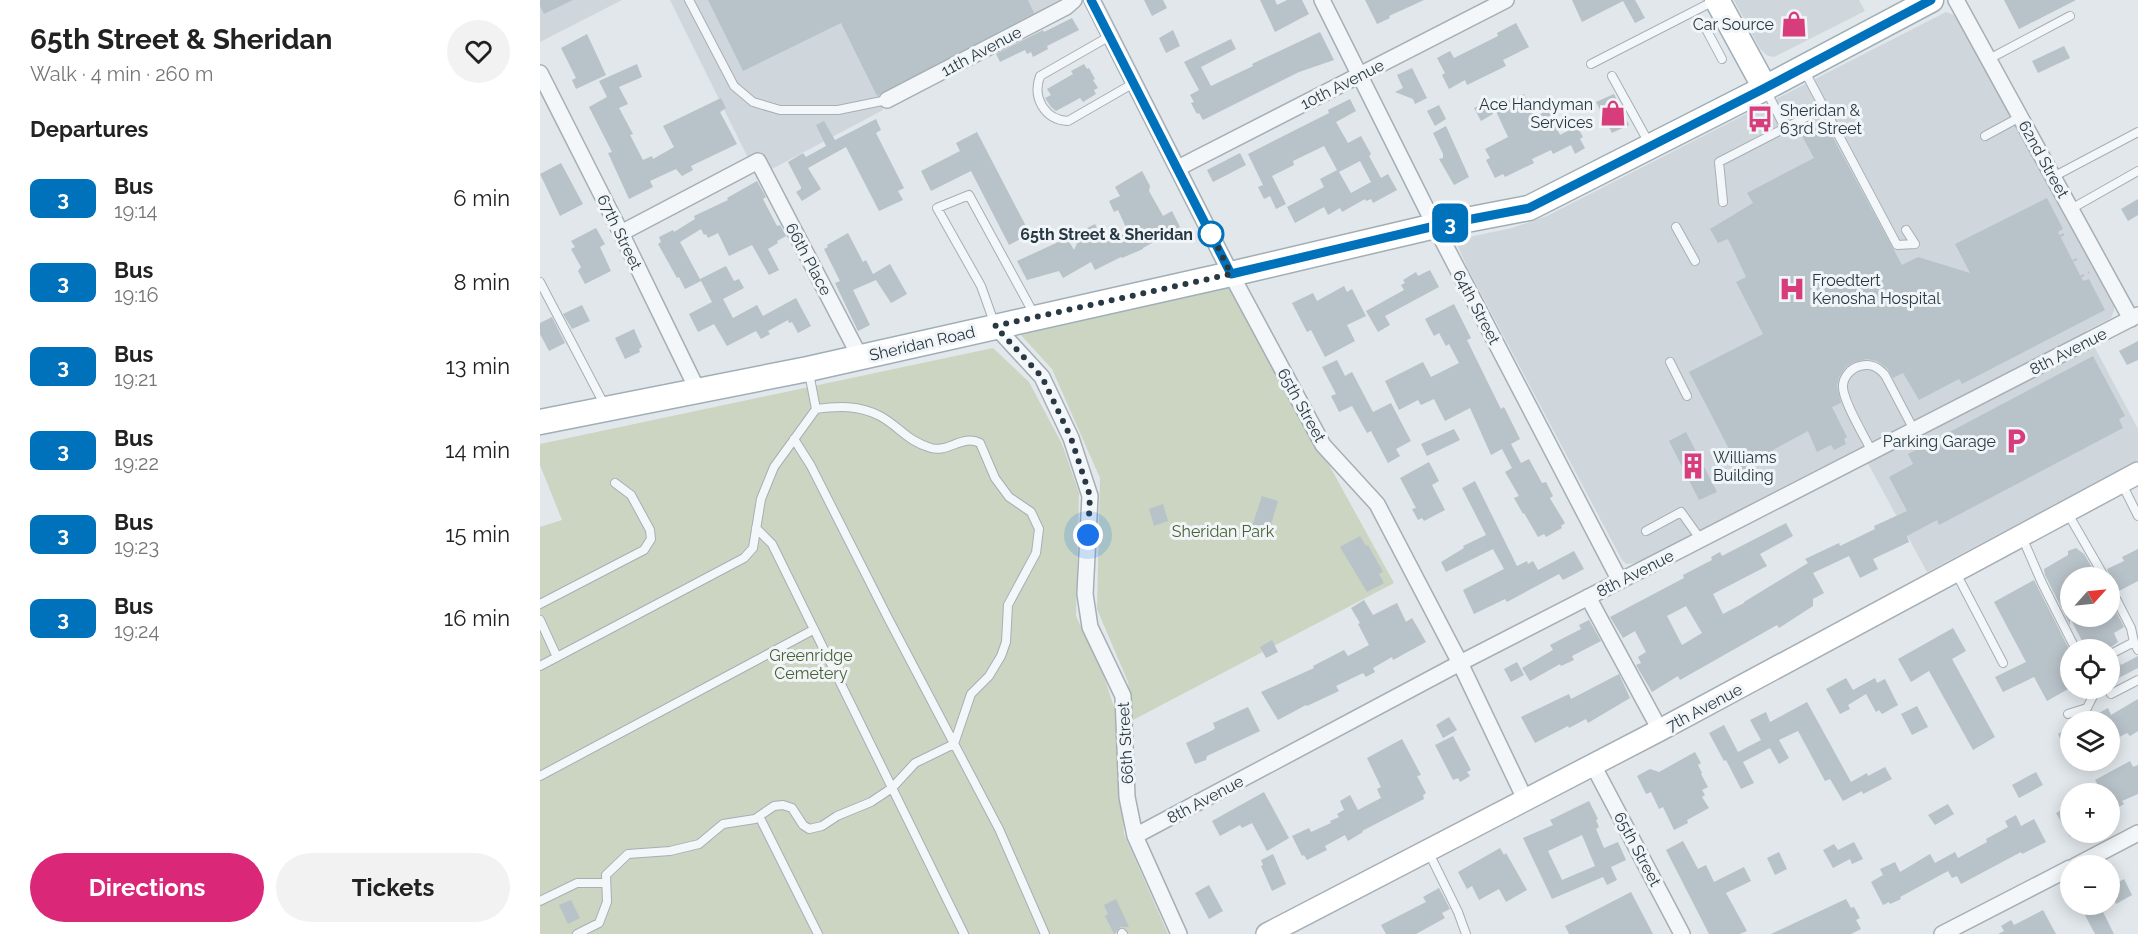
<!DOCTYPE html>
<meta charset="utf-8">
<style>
:root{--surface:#fff;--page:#f2f2f2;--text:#222;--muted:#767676;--accent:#db2777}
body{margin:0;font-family:Raleway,sans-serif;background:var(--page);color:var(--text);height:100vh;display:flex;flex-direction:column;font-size:22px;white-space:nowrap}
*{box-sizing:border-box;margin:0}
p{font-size:20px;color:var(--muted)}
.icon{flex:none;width:33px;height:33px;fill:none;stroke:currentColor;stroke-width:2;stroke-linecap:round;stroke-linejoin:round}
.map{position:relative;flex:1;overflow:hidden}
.side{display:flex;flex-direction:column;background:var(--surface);width:540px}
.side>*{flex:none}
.badge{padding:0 12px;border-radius:9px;font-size:21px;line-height:39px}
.needle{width:39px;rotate:63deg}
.controls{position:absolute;left:1520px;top:567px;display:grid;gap:12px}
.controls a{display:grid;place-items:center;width:60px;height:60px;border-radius:50%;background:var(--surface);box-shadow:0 3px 15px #0003;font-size:30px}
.you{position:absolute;width:30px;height:30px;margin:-15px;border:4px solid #fff;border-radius:50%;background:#1a73e8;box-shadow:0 0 0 9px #1a73e833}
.map>.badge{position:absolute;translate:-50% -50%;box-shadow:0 0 0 3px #fff}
h2{padding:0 30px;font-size:22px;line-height:54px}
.round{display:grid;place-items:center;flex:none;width:63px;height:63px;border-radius:32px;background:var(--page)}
.head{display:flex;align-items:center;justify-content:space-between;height:102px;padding:0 30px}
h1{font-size:28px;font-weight:700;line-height:45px}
.button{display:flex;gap:12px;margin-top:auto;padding:12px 30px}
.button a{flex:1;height:69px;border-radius:36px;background:var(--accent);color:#fff;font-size:24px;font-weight:700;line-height:69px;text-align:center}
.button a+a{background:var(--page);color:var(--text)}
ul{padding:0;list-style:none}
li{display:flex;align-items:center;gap:18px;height:84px;padding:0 30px}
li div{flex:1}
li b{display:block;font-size:22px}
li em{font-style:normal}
li .badge{min-width:66px;font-weight:700;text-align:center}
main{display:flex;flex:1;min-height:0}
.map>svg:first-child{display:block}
.built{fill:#cfd7dd}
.green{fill:#cbd5c1}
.building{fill:#b8c2c9;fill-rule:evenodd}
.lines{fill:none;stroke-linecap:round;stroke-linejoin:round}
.lane-casing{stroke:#a6afb6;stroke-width:10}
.street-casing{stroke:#a6afb6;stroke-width:18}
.secondary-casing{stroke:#a6afb6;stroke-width:24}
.primary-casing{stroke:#9fafb7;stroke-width:27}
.path{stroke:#bbc2c6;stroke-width:2;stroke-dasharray:4.5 4.5;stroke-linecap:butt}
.lane{stroke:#f4f7f9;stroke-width:8}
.street{stroke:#f4f7f9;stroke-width:15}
.secondary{stroke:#fff;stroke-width:21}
.primary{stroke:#fff;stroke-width:24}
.line-casing{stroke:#fff;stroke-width:14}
.line{stroke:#0072bc;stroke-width:9}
.walk{stroke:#283944;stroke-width:6;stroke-dasharray:0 10.8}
.stop-dot{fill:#fff;stroke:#0072bc;stroke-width:3}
.labels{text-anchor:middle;stroke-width:6;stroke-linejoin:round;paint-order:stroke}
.poi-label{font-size:16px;fill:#283944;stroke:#f1f5f8;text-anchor:end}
.street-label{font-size:16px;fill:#283944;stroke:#f1f5f8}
.stop-label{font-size:16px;font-weight:bold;fill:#283944;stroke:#f1f5f8;text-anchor:end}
.park-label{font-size:16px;fill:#486134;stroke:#f1f5f8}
</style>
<main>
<section class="side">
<div class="head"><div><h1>65th Street &amp; Sheridan</h1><p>Walk · 4 min · 260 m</p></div><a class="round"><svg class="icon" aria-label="heart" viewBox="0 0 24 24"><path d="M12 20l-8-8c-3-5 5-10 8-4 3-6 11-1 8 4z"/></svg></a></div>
<h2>Departures</h2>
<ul>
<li><span class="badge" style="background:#0072bc;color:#fff">3</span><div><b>Bus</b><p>19:14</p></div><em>6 min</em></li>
<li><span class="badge" style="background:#0072bc;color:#fff">3</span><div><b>Bus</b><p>19:16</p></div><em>8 min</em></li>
<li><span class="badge" style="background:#0072bc;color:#fff">3</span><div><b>Bus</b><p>19:21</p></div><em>13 min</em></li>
<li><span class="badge" style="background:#0072bc;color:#fff">3</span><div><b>Bus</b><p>19:22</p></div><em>14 min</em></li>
<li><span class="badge" style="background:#0072bc;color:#fff">3</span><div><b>Bus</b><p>19:23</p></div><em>15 min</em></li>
<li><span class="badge" style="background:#0072bc;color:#fff">3</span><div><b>Bus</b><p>19:24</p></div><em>16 min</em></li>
</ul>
<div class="button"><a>Directions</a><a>Tickets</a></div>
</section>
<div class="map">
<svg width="1598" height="934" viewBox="0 0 1598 934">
<rect width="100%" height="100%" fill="#e1e7eb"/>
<!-- built -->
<path class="built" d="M0,0H82L0,42Z
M130,0H520L508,11L339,99L343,110L230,170L221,152L208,158Z
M1194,0H1319L1325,11L1234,57L1228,56L1220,49Z
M1406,12L1414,15L1418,21L1574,306V311L1571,318L1546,331L1598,429V460L1387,572L1320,449L1097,563L1086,564L1082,560L927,267L917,244L924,238L972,228L1007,216Z"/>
<!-- green -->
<path class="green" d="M689,283L854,583L593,720L588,682L557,609L560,478L512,369L479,333Z
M453,348L489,382L522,444L539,493L536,616L563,674L578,719L584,834L628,934H0V527L22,520L0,465V444Z"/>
<!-- building -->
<path class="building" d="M0,0H33L4,14L0,6Z
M168,0H488L494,13L337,96L301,23L203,71Z
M604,0H623L627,8L612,16Z
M720,0H735L737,5L747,0H762L769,14L735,32Z
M825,0H884L849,16L850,18L837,24Z
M1032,0H1095L1105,18L1095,23L1083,1L1042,22Z
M1464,0H1536L1479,29Z
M532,18L539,30L507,46L508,49L493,57L491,52L487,54L485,50L460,62L456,54L503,30L504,32Z
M976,23L989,47L963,60L966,66L927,85L925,80L909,89L902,75L905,73L897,58L910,51L914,58L958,36L957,33Z
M633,30L640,46L626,53L619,38Z
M780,32L794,60L759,72L663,120L659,113L657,114L651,103L654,102L650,95L659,90L644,62L691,39L696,49L661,67L671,86L713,66L712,64Z
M47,34L66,75L36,89L32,80L36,78L21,48Z
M1524,46L1530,58L1498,73L1492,61Z
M97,64L102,77L79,87L88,104L79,108L93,134L90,135L103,160L112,156L113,159L134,147L123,126L181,98L186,108L180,112L197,144L151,166L153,170L142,176L136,169L110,181L113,187L89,199L68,153L72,152L49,107L67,97L59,81Z
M544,64L547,69L549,68L555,79L553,80L558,88L554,90L556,94L543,102L540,98L516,111L511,107L505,98L511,95L507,89L533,74L531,71Z
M872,68L887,98L875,104L873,99L855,92L863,88L857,75Z
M984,94L995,117L1008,110L1020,135L1037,126L1043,137L1040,139L1045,148L1035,154L1031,145L1013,154L1011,150L992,159L994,163L965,177L963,174L955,178L946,160L950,158L945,149L968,137L954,107Z
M1074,94L1089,125L1072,133L1056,102Z
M810,99L816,111L796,122L808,143L821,136L831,154L829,156L841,178L848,174L857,190L833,203L831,199L826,201L825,199L802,212L800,208L788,215L784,207L755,223L747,207L784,187L780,179L797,170L784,146L753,161L754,165L732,176L746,204L736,209L730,196L724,199L718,187L723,185L708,154L789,113L788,110ZM820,161L831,182L811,193L799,172Z
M947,102L953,114L941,121L934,108Z
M899,105L906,119L895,126L887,111Z
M336,119L341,130L336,133L364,188L358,191L363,200L339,211L306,147L268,168L281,189L262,201L256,192L261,189V187L248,162L263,153L266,157L286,146L276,125L284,121L295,140Z
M1285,123L1362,265L1378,257L1430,273L1415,244L1507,198L1523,229L1518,232L1543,281L1549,279L1565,310L1422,384L1419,379L1379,400L1363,373L1353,378L1347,368L1337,361L1327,359L1314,362L1306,367L1299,377L1297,386L1301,403L1292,407L1307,437L1304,439L1306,444L1294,450L1291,445L1277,452L1268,431L1233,450L1227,457L1213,461L1215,466L1202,474L1149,372L1223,334L1196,282L1206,277L1188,239L1178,243L1170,229L1213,203L1207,193L1274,158L1262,136Z
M906,126L929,177L914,185L899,159L903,158V154L893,133Z
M437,132L490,234L469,245L431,171L391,191L381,171L420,151L416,143Z
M700,153L706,165L673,182L667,170Z
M21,163L43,204L20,216L0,174Z
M602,171L610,186L609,191L623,216L632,211L640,227L603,248V249L582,258L581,257L555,270L551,262L523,278L519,271L487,280L477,261L527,238L534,250L543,230L555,224L564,243L588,232L578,210L574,212L569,201L580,196L575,187Z
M217,181L226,197L223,199L237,226L240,225L246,236L237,241L238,243L228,249L239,270L229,275L212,245L189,256L178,233L168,238L166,234L164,235L161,229L140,242L161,281L145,289L139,277L137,278L118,244L121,242L119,237L133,230L134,232L155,219L154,216L188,200L187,198Z
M1598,199V215L1588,221L1581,209Z
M56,228L65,244L60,247L71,271L45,284L38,271L41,267L31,249L35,247L31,241Z
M308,233L323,262L326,260L333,274L350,264L367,294L351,303L336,280L313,290L330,325L318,331L295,283L300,281L284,249L288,247L287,245Z
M186,266L194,281L199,279L204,288L183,299L193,318L217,305L223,316L256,298L271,326L258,333L252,322L249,323L248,320L228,331L230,334L221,339L216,331L187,346L174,324L158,332L149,314L172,302L160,279Z
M890,270L899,287L845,316L850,325L838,332L826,311L864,290L861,285L865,283L863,280L876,272L878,276Z
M804,286L807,292L812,289L826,316L807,325L815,341L785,357L771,330L767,332L752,303L773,293L777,301Z
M914,304L931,338L927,340L950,387L961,409L964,407L980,439L971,444L981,463L989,459L1002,483L1006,482L1013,496L1010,498L1011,500L1025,523L1021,526L1022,528L1006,537L1004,534L998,537L984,513L983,514L974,498L979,496L965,472L972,468L962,449L951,455L930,408L905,421L894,399L881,405L878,400L859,410L845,381L883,362L891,377L919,363L909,344L906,346L899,333L894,336L885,319Z
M42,305L50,321L32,329L23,314Z
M12,317L25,343L9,351L0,334V323Z
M94,329L102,347L99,349L100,352L85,359L75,338Z
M1598,341V360L1587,365L1579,351Z
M1553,356L1585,416L1579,419L1583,428L1399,525L1397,520L1367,536L1369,542L1333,559L1338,569L1320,578L1309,556L1273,573L1284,593L1273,599V606L1239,628L1237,625L1140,680L1138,676L1112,692L1096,665L1101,663L1098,657L1106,652L1095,631L1083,638L1070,617L1144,578L1143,575L1172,560L1171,557L1180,552L1182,556L1246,523L1253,536L1220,554L1227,566L1173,594L1183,614L1204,603V602L1268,563L1265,559L1299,543L1300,546L1335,529L1334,526L1367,511L1349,477L1373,464L1368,454ZM1146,606L1162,633L1142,645L1127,616Z
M797,360L805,376L812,372L833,412L851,403L871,441L856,449L860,456L848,463L831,431L827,433L812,406L799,412L791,396L796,394L782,367Z
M914,429L920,440L887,456L881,444Z
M1146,432L1177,492L1159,500L1129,441Z
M889,462L899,481L892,485L905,510L884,521L882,518L878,520L872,509L876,508L860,478Z
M935,481L977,566L987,561L988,564L993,561L998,570L1034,551L1044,569L1023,580L1019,574L967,602L965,599L934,614L923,590L964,569L953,549L906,572L901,562L924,548L923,546L946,535L922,488Z
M722,496L738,501L729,531L712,526Z
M623,504L628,521L614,526L609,509Z
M820,536L826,546L828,545L843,572L839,574L844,583L827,592L800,547Z
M1536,548L1544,554L1558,578H1530V616H1569V598L1584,627L1574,633L1578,642L1567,650H1547L1530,618V625L1505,575L1504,569L1528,555V551Z
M1598,549V581L1579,591L1571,579L1567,569L1584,561L1582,557Z
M1494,580L1530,651V688L1507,701L1494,677L1463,692L1455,677L1486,662L1454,602Z
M824,600L833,615L857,603L866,622L872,618L886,642L853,660L852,657L833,668L835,672L826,677L823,673L796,686L799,691L767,706L766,705L738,720L721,692L774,668L773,666L804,650L808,656L829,645L818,624L820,623L811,608Z
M1049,620L1061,641L1032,656L1034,660L1021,666L1020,664L990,681L982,668L1013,650L1010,645L1041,629L1039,625Z
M1413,628L1426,651L1412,659L1455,737L1433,750L1389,671L1371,682L1358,659Z
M732,640L738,652L726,658L720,647Z
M1598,656V668L1569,683V661L1577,657L1581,665Z
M977,662L984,675L971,682L964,669Z
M1079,674L1090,698L1048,723L1046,719L1029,728L1028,726L995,743L981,717L1029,694L1031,699Z
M1306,678L1313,690L1335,678L1337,683L1345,679L1358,705L1342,714L1339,710L1336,712L1326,694L1308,705L1310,709L1300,714L1286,689Z
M1598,699V731L1590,736L1587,733L1574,740L1569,732V722H1542L1568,708L1571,715Z
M1267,702L1311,782L1327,773L1328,776L1345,767L1352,779L1323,794L1322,791L1303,801L1290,779L1285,781L1258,731L1239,740L1249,758L1239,764L1230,748L1203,762L1214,783L1201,789L1186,760L1184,761L1169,733L1184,725L1198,752L1221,740L1210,720L1226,712L1230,722Z
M1377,706L1388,727L1372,735L1361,714Z
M708,707L720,731L667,756L666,760L655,764L646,743L673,730L675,728L673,723Z
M909,717L917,730L903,738L896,725Z
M1530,727V758L1518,734Z
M913,736L931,770L927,772L930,776L920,782L918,778L913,780L895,745Z
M862,739L881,775L877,776L886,793L883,795L884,799L822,831L823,832L808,841L805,835L785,846L787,850L767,860L764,855L762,856L752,836L769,828L771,832L791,823L790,821L799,817L797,814L804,810L800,801L810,795L818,810L841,798L837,789L841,787L827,758Z
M1155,752L1161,763L1158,765L1162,773L1161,774L1168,787L1162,790L1165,795L1162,797L1169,808L1147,820L1148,823L1134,830L1123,807L1119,809L1111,792L1106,794L1097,776L1110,769L1119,772Z
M1590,761L1593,767L1598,765V794L1582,801L1584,804L1569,813V794H1545L1558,785L1555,780Z
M1496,772L1503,785L1479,798L1472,785Z
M724,792L749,838L727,851L712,823L702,828L700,825L680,836L672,821Z
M1049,801L1058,819L1056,820L1059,827L1056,829L1064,848L1078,842L1086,860L1071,867L1077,880L1067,885L1063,877L1012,899L983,838L1013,825L1010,820ZM1042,835L1055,866L1022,880L1008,851Z
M1408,804L1414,814L1395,825L1388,815Z
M1530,805V837L1516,813Z
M1476,815L1481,826L1494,819L1506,842L1482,854L1481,852L1421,884L1417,876L1412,878L1408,871L1360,897L1361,899L1350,904L1349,902L1343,905L1331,882L1343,875L1340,869L1355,862L1360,872L1390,854L1395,863L1415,852L1418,858L1447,842L1446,839L1468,827L1465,821Z
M1143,841L1158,869L1166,865L1174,882L1204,867L1211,881L1186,893L1207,931L1200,934H1169L1126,850Z
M1314,842L1323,859L1312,864L1310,859L1293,868L1283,850L1294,844L1298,850Z
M960,848L964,855L966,853L987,890L966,902L959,889L939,900L932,886L927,889L918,872Z
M1239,852L1247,869L1235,875L1227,858Z
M733,854L746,884L732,891L721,866L723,865L721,860Z
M1584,879L1592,895L1576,904L1569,887Z
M669,885L683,911L669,919L655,893Z
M899,888L910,909L902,913L905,918L876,934H846L841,925L886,902L883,897Z
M1091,892L1113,934H1029L1025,926Z
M576,899L589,927H580L574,934L565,916L568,914L564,905Z
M1306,899L1311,908L1314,907L1320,918L1316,920L1321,929L1311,934H1231Z
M31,900L40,918L28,924L19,905Z
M1539,904H1559L1574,934H1555Z
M1503,910L1516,934H1458L1464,931L1461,926L1471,920L1474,925Z"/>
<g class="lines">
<!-- lane casing -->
<g class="lane-casing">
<path id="lane" d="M149,0L194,86L213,102L240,110H298L347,100
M1166,29L1182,59
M570,36L500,76C492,98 505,120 528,121L594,83
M1449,59L1530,16
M1051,64L1174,1
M1265,72L1357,245L1375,244
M1072,76L1109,143
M1245,128L1284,108
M1445,136L1480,117
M1513,177L1598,132
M1183,202L1179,162L1245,128L1226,90
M1531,209L1598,171
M1136,227L1155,261
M1366,230L1375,244
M0,282L65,406
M455,325L441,286L397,208L429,195L495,316
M1130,362L1147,396
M269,373L276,409
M254,439L271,466L348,618L459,829L505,934
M1332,452C1325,437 1302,400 1303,386C1303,377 1311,368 1320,366C1331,363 1338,367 1345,375L1374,430
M1581,482L1598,516
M1527,512L1565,578
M216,528L232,544L424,934
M1106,531L1141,512L1161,540
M1482,537L1502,583L1536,650
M1416,573L1463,663
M1569,585L1591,628L1594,642
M0,604L104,550L111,539L110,530L91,495L75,483
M0,620L17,657
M1569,655L1594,642L1598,650
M0,666L204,558L213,548L221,499L234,467L276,409C298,406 319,405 340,416C360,427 367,441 391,448C408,453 423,434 440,443L455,478L469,497L491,512L499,529L496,553L468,605L466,642L461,656L449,676L431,694L414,744L375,763L352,788L331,802L297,816L282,826L269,829L263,825L252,808L243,805L234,806L215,819L183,824L159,844L130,851L88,854L66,875L67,902L59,923L37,934
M1571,694L1598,680
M1528,714L1547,708L1554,694L1552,688
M0,776L273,630
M219,816L278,934
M888,851L918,912L926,934
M0,901L37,883H66
M582,933L583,934"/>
</g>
<!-- street casing -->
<g class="street-casing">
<path id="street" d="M552,0L691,274L783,445L837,504L920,663L985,799
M782,0L895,226L1080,581
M1416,0L1591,319
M0,73L81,233L158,391
M347,100L526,7L534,0
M638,168L966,0
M81,233L218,161L320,357
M455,326L502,377L531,438L550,496L545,594L550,627L583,696L587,797L595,836L639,934
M1048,597L1120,730
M1053,765L1142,934
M595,836L920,663L1598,315
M1535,866L1598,833
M1402,934L1530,868"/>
</g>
<!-- secondary casing -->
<g class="secondary-casing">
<path id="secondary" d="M727,934L1120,730L1598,473"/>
</g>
<!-- primary casing -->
<g class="primary-casing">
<path id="primary" d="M1177,0L1225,88
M0,422L268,369L691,274L895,226L989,208L1225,88L1391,0"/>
</g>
<!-- path -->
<path class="path" d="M1520,236L1527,233
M1533,261L1540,257
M1540,277L1549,272"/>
<!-- lane -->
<use href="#lane" class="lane"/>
<!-- street -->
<use href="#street" class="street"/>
<!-- secondary -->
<use href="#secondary" class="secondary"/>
<!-- primary -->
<use href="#primary" class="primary"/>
</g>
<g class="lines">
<!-- line casing -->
<g class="line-casing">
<path id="line" d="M551,0L691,274L895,226L989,208L1225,88L1391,0"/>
</g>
<!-- line -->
<use href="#line" class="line"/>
<!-- walk -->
<path class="walk" d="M548,535L550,496L531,438L502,377L455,326L691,274L667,225L671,234"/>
</g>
<!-- icons -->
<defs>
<g id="shop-bare" transform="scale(2.07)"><path d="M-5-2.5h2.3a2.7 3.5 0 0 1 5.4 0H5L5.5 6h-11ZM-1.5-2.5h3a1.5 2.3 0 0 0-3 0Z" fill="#d83d7b" stroke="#f1f5f8" stroke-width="2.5" paint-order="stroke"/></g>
<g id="bus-bare" transform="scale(2.07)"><path d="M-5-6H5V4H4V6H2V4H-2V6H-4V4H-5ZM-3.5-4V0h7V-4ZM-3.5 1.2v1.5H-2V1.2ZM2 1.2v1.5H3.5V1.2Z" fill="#d83d7b" stroke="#f1f5f8" stroke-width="2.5" paint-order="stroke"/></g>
<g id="hospital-bare" transform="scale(2.07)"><path d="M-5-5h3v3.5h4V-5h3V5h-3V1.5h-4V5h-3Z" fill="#d83d7b" stroke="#f1f5f8" stroke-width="2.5" paint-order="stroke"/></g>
<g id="parking-bare" transform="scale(2.07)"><path d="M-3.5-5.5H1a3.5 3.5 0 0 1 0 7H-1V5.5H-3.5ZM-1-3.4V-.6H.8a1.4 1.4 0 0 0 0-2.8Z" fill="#d83d7b" stroke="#f1f5f8" stroke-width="2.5" paint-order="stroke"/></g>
<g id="building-bare" transform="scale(2.07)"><path d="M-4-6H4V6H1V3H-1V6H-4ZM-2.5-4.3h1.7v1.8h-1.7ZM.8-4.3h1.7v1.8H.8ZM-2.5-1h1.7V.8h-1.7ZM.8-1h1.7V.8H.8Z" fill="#d83d7b" stroke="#f1f5f8" stroke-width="2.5" paint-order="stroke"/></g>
</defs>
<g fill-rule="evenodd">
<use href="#shop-bare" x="1254" y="24"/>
<use href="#shop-bare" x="1073" y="113"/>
<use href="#bus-bare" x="1220" y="119"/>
<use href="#hospital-bare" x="1252" y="289"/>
<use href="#parking-bare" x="1476" y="441"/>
<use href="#building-bare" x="1153" y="466"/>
</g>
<!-- markers -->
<circle class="stop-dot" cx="671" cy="234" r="12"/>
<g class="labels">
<!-- poi labels -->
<g class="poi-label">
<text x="1234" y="30">Car Source</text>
<text x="1053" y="110">Ace Handyman<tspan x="1053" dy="18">Services</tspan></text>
<text x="1240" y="116" text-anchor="start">Sheridan &amp;<tspan x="1240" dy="18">63rd Street</tspan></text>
<text x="1272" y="286" text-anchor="start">Froedtert<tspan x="1272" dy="18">Kenosha Hospital</tspan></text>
<text x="1456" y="447">Parking Garage</text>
<text x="1173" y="463" text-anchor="start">Williams<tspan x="1173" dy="18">Building</tspan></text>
</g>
<!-- street labels -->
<g class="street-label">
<text transform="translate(441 51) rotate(-28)" y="6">11th Avenue</text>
<text transform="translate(802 84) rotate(-27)" y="6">10th Avenue</text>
<text transform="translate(1504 159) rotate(61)" y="6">62nd Street</text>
<text transform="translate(80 232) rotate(64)" y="6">67th Street</text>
<text transform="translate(269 259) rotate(62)" y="6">66th Place</text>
<text transform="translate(937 307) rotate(62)" y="6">64th Street</text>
<text transform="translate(382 343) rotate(-13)" y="6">Sheridan Road</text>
<text transform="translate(1528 351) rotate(-27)" y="6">8th Avenue</text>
<text transform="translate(762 405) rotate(61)" y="6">65th Street</text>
<text transform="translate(1095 573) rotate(-27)" y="6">8th Avenue</text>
<text transform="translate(1164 707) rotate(-28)" y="6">7th Avenue</text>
<text transform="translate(585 743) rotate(-93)" y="6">66th Street</text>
<text transform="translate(665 799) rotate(-28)" y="6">8th Avenue</text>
<text transform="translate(1098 849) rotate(62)" y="6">65th Street</text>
</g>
<!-- stop labels -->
<g class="stop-label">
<text x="653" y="240">65th Street &amp; Sheridan</text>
</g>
<!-- park labels -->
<g class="park-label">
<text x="683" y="537">Sheridan Park</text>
<text x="271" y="661">Greenridge<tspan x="271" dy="18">Cemetery</tspan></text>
</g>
</g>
</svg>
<div class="controls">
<a><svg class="needle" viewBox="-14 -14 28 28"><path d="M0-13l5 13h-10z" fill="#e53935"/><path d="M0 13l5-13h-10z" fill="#767676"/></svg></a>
<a><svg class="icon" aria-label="locate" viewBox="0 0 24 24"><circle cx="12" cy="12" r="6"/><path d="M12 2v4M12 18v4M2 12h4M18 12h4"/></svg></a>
<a><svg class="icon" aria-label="layers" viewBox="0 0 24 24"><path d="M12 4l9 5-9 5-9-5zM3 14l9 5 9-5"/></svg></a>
<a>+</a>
<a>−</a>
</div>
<div class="you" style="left:548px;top:535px"></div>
<b class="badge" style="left:910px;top:223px;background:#0072bc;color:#fff">3</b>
</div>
</main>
